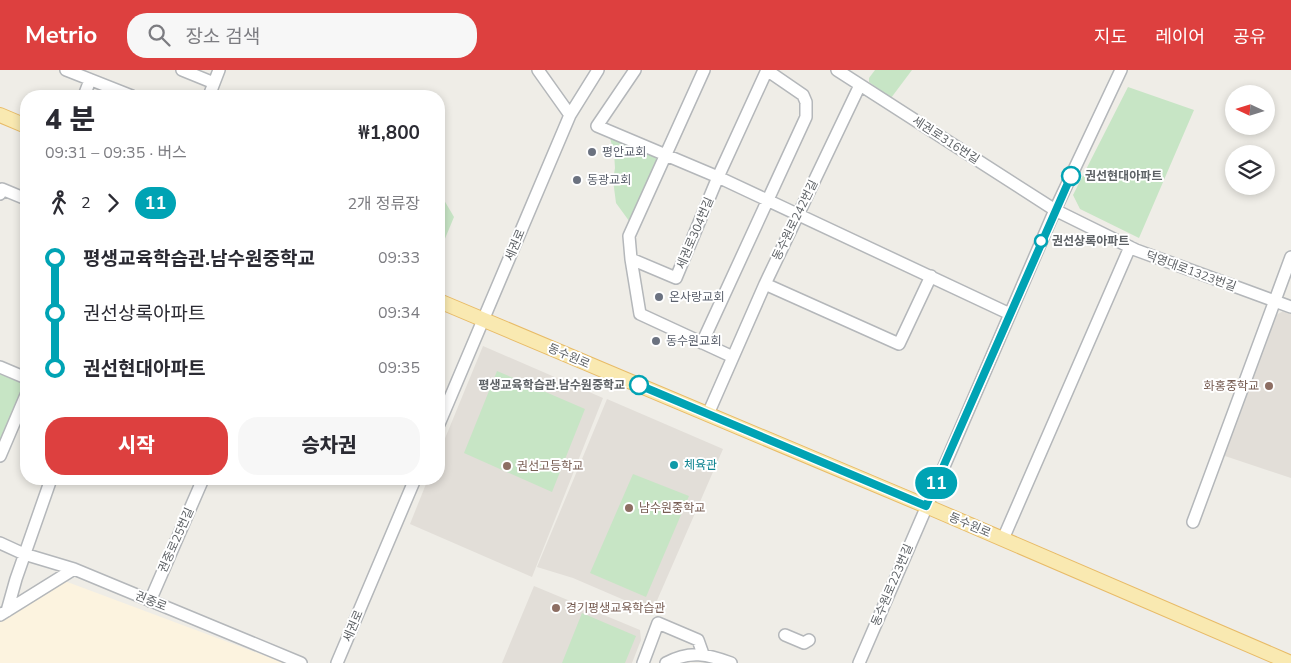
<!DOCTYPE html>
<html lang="ko">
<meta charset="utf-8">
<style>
:root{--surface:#fff;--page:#f7f7f7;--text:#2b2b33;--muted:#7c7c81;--accent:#dd403f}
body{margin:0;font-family:"Nunito Sans","Noto Sans KR",sans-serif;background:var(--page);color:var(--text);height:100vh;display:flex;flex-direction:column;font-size:19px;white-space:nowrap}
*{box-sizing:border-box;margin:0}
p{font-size:16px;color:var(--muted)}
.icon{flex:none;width:28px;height:28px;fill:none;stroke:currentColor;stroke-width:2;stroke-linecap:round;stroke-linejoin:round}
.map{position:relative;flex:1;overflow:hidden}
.drawer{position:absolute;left:20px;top:20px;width:425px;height:395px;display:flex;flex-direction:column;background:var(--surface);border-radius:20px;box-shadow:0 2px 8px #0003}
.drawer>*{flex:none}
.badge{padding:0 10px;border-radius:16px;font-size:18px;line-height:32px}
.needle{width:32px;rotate:274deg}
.controls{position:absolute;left:1225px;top:15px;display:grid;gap:10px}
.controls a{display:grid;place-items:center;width:50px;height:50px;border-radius:50%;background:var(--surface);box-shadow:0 2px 8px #0003;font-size:25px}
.map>.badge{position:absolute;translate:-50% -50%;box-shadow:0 0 0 2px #fff}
.legs{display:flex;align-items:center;gap:8px;height:55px;padding:0 25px;font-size:16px}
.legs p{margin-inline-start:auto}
.overview{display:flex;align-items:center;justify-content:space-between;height:85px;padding:0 25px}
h1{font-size:28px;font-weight:800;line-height:38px}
.cta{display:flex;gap:10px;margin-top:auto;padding:10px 25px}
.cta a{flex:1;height:58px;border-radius:20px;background:var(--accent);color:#fff;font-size:20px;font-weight:800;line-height:58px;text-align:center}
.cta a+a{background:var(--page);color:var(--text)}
ul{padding:0 25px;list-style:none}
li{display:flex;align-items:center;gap:18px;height:55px;font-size:19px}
li i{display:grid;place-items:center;width:8px;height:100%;margin:0 6px;background:currentColor}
li i::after{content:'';width:12px;height:12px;margin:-6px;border:4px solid;border-radius:50%;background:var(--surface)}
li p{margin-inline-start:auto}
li:first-child i{background:linear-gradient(#0000 50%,currentColor 0)}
li:last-child i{background:linear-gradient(currentColor 50%,#0000 0)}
header{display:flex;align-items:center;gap:30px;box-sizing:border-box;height:70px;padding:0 25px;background:var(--accent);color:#fff}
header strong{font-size:24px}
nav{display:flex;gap:28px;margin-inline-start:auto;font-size:18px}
.search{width:350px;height:45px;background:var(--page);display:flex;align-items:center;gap:12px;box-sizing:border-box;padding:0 18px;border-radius:20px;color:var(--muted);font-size:19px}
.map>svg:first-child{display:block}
.commercial{fill:#fcf3df}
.education{fill:#e2ded8}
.green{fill:#c7e5c5}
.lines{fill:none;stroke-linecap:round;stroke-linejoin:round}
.minor-casing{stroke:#b4b7ba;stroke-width:14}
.major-casing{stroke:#e8bb67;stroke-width:16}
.minor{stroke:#fff;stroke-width:11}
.major{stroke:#f9e9b1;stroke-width:14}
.line-1-casing{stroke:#fff;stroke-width:11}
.line-1{stroke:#00a3b4;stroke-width:8}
.worship-dot{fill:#6b7280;stroke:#fff;stroke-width:2}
.stop-1-dot{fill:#fff;stroke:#00a3b4;stroke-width:2.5}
.education-dot{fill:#8d6e63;stroke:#fff;stroke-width:2}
.culture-dot{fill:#0f9aa8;stroke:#fff;stroke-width:2}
.labels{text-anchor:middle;stroke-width:4;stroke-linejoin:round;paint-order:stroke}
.street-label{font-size:12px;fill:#5e6266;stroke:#fff}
.worship-label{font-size:12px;fill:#5b616d;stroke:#fff;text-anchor:start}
.stop-label{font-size:12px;font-weight:bold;fill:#5e6266;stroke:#fff;text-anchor:start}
.education-label{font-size:12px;fill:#785e54;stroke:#fff;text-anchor:start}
.culture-label{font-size:12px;fill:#0d838f;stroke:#fff;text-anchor:start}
</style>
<header>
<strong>Metrio</strong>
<div class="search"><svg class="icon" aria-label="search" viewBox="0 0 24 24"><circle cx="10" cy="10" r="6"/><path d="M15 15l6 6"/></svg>장소 검색</div>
<nav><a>지도</a><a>레이어</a><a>공유</a></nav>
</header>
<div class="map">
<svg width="1291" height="593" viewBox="0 0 1291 593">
<rect width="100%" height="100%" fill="#efede7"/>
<!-- commercial -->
<path class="commercial" d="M62,510L284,593H0V552Z"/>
<!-- education -->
<path class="education" d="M1283,241L1291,244V408L1222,385L1273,247Z
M483,276L603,328L532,507L410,454L428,409H439V383Z
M607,329L723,379L652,542L573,508L537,497Z
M534,516L640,560L641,570L632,593H502Z"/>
<!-- green -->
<path class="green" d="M875,0H912L891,28L869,12V8Z
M1128,17L1194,40L1139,168L1080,139L1073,125Z
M609,64L664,87L632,155L616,133L613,110L615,98L614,83Z
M444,130L454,147L439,183V142Z
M497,301L585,339L552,422L464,383Z
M0,304L22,313L25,320L3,370L0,371Z
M633,404L689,426L646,527L590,503Z
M582,543L636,566L625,593H562Z"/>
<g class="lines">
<!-- minor casing -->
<g class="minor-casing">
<path id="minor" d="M66,0L132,26
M182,0L214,13
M538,0L570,45
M635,0L597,56L718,107L1010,244
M704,0L629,166L631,189L640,244L733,287
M837,0L1055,140L1136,180L1291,237
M84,26L90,10
M209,26L219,0
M0,124L2,119L26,129
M631,189L676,208L718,107L767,0
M765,214L899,274L931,206
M702,273L806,47V32L803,25L768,1
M0,297L26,308
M708,344L765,214L860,15
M439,354L570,45L598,0
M0,386L26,325
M1193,452L1291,187
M1003,469L1130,177
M0,473L24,484L74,499L301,593
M150,531L203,409
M7,541L16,509L51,409
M0,545L74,499
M785,565L804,573L809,570
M337,593L415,409
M643,593L658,553L698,570L703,584
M666,593C690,580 707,584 731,593
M859,593L1055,140L1121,0"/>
</g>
<!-- major casing -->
<g class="major-casing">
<path id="major" d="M0,45L26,56
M439,231L926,436L1291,593"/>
</g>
<!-- minor -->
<use href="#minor" class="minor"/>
<!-- major -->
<use href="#major" class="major"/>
</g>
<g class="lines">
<!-- line-1 casing -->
<g class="line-1-casing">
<path id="line-1" d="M639,315L926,436L1071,106"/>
</g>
<!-- line-1 -->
<use href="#line-1" class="line-1"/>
</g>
<!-- markers -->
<g class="worship-dot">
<circle cx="592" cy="82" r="5"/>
<circle cx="577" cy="110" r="5"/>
<circle cx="659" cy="227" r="5"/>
<circle cx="656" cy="271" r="5"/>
</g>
<g class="stop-1-dot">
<circle cx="1071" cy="106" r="9"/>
<circle cx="1041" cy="171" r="6"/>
<circle cx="639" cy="315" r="9"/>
</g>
<g class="education-dot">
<circle cx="1269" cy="316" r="5"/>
<circle cx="507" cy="396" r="5"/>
<circle cx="629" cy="438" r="5"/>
<circle cx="556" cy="538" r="5"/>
</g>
<circle class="culture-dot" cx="674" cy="395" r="5"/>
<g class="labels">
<!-- street labels -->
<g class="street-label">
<text transform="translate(946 70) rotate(33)" y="4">세권로316번길</text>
<text transform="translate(795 150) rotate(-64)" y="4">동수원로242번길</text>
<text transform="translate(695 163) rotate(-67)" y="4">세권로304번길</text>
<text transform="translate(515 175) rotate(-67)" y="4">세권로</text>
<text transform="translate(1191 201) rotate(20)" y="4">덕영대로1323번길</text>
<text transform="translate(569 286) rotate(23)" y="4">동수원로</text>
<text transform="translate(970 455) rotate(23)" y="4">동수원로</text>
<text transform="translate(176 470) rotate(-66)" y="4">권중로25번길</text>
<text transform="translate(892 515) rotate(-67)" y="4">동수원로223번길</text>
<text transform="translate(151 531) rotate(22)" y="4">권중로</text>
<text transform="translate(353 556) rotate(-67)" y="4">세권로</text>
</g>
<!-- worship labels -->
<g class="worship-label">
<text x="602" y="86">평안교회</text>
<text x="587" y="114">동광교회</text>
<text x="669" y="231">온사랑교회</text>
<text x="666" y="275">동수원교회</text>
</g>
<!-- stop labels -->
<g class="stop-label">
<text x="1085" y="110">권선현대아파트</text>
<text x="1052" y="175">권선상록아파트</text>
<text x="625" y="319" text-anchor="end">평생교육학습관.남수원중학교</text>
</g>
<!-- education labels -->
<g class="education-label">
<text x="1259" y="320" text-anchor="end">화홍중학교</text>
<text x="517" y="400">권선고등학교</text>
<text x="639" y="442">남수원중학교</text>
<text x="566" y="542">경기평생교육학습관</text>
</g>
<!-- culture labels -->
<g class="culture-label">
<text x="684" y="399">체육관</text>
</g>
</g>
</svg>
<div class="controls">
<a><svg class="needle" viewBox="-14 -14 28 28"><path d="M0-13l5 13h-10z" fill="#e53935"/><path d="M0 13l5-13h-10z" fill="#7c7c81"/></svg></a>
<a><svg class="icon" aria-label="layers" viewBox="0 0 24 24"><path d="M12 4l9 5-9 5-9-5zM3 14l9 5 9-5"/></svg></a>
</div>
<b class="badge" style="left:936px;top:413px;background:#00a3b4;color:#fff">11</b>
<section class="drawer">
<div class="overview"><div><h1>4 분</h1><p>09:31 – 09:35 · 버스</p></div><b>₩1,800</b></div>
<div class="legs"><svg class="icon" aria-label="walk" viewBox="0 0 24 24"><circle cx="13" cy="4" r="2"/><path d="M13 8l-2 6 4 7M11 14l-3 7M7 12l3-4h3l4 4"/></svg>2<svg class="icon" aria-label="forward" viewBox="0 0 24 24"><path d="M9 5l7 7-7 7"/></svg><b class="badge" style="background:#00a3b4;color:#fff">11</b><p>2개 정류장</p></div>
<ul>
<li><i style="color:#00a3b4"></i><b>평생교육학습관.남수원중학교</b><p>09:33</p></li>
<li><i style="color:#00a3b4"></i><span>권선상록아파트</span><p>09:34</p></li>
<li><i style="color:#00a3b4"></i><b>권선현대아파트</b><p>09:35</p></li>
</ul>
<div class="cta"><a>시작</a><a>승차권</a></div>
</section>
</div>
